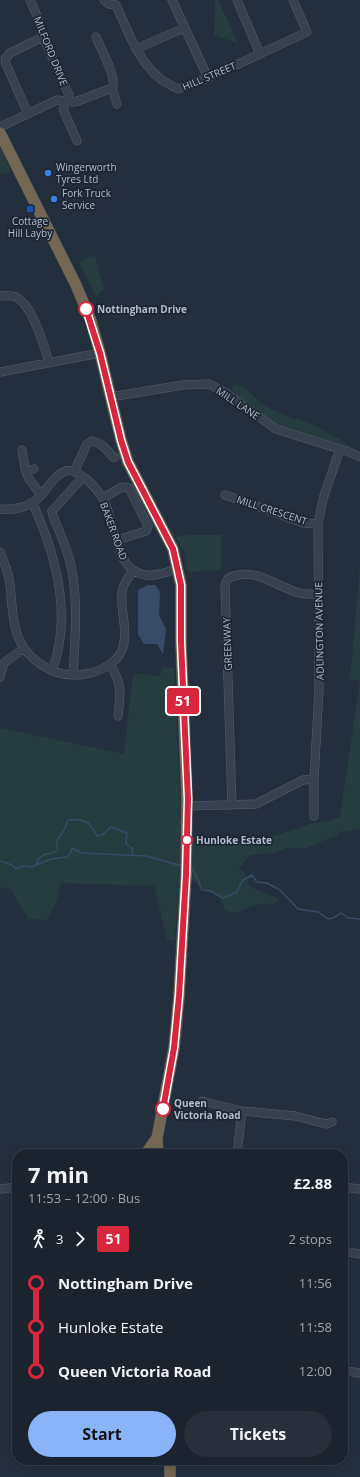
<!DOCTYPE html>
<meta charset="utf-8">
<style>
:root{--surface:#1b232e;--page:#282f3a;--text:#f1f3f6;--muted:#a0a4aa;--line:#39404a;--accent:#8ab4f8}
body{margin:0;font-family:"Open Sans",sans-serif;background:var(--page);color:var(--text);height:100vh;display:flex;flex-direction:column;font-size:15px;white-space:nowrap}
*{box-sizing:border-box;margin:0}
p{font-size:13px;color:var(--muted)}
.icon{flex:none;width:22px;height:22px;fill:none;stroke:currentColor;stroke-width:2;stroke-linecap:round;stroke-linejoin:round}
.map{position:relative;flex:1;overflow:hidden}
.panel{position:absolute;left:12px;top:1149px;width:336px;height:316px;display:flex;flex-direction:column;background:var(--surface);border-radius:16px;box-shadow:0 2px 10px #0003,0 0 0 1px var(--line)}
.panel>*{flex:none}
.badge{padding:0 8px;border-radius:3px;font-size:14px;line-height:26px}
.map>.badge{position:absolute;translate:-50% -50%;box-shadow:0 0 0 2px #fff}
.legs{display:flex;align-items:center;gap:6px;height:44px;padding:0 16px;font-size:13px}
.legs p{margin-inline-start:auto}
.summary{display:flex;align-items:center;justify-content:space-between;height:68px;padding:0 16px}
h1{font-size:22px;font-weight:700;line-height:30px}
.primary-button{display:flex;gap:8px;margin-top:auto;padding:8px 16px}
.primary-button a{flex:1;height:46px;border-radius:24px;background:var(--accent);color:#111;font-size:16px;font-weight:700;line-height:46px;text-align:center}
.primary-button a+a{background:var(--page);color:var(--text)}
ul{padding:0 16px;list-style:none}
li{display:flex;align-items:center;gap:14px;height:44px;font-size:15px}
li i{display:grid;place-items:center;width:6px;height:100%;margin:0 5px;background:currentColor}
li i::after{content:'';width:10px;height:10px;margin:-5px;border:3px solid;border-radius:50%;background:var(--surface)}
li p{margin-inline-start:auto}
li:first-child i{background:linear-gradient(#0000 50%,currentColor 0)}
li:last-child i{background:linear-gradient(currentColor 50%,#0000 0)}
.map>svg:first-child{display:block}
.green{fill:#263c3f}
.water{fill:#394c67}
.lines{fill:none;stroke-linecap:round;stroke-linejoin:round}
.stream{stroke:#394c67;stroke-width:1.5}
.minor-casing{stroke:#565f6c;stroke-width:9}
.highway-casing{stroke:#434c59;stroke-width:12}
.minor{stroke:#38414e;stroke-width:8}
.highway{stroke:#746855;stroke-width:11}
.line-1-casing{stroke:#fff;stroke-width:9}
.line-1{stroke:#d7263d;stroke-width:6}
.shop-dot{fill:#3f7fe0;stroke:#1d2633;stroke-width:1.5}
.transit-dot{fill:#1a4fb4;stroke:#1d2633;stroke-width:1.5}
.stop-1-dot{fill:#fff;stroke:#d7263d;stroke-width:2}
.labels{text-anchor:middle;stroke-width:3.5;stroke-linejoin:round;paint-order:stroke}
.street-label{font-size:10px;fill:#b4bcc9;stroke:#1d2633}
.poi-label{font-size:10px;fill:#b4bcc9;stroke:#1d2633;text-anchor:start}
.stop-label{font-size:10px;font-weight:bold;fill:#b4bcc9;stroke:#1d2633;text-anchor:start}
</style>
<div class="map">
<svg width="360" height="1477" viewBox="0 0 360 1477">
<rect width="100%" height="100%" fill="#242f3e"/>
<!-- green -->
<path class="green" d="M215,0H218L238,43L214,35Z
M0,145L11,172L2,174L0,172Z
M95,255L104,290L100,292L96,298L80,263V261Z
M234,383L244,387L262,404L289,417L314,425L341,440L353,448L286,428L258,414L231,390Z
M189,535H221V570L188,572L184,552L176,537Z
M360,566V829L340,832L335,837L327,839L306,848H286L274,853L251,855L239,867L246,875L249,886L279,899L272,904C259,903 249,906 238,913L226,911L220,899L212,893L203,890L191,879V837L262,840L313,823L330,821L340,817L360,680H349L351,670Z
M164,667L174,668L182,836L175,941L167,939L154,886L60,883L57,901L47,920L28,919L11,889L0,887V728L124,754L133,673L159,676Z"/>
<!-- water -->
<path class="water" d="M148,585H155L160,592L159,615L166,629L163,654L157,644H144L138,634V590Z"/>
<g class="lines">
<!-- stream -->
<path class="stream" d="M0,861L12,865L16,869L24,866L31,867L51,859L67,857L70,854L72,848L82,853L146,856L182,866
M36,865C42,849 49,857 58,850C55,842 58,838 63,832C65,829 66,824 68,820C74,819 86,820 90,825C93,828 95,832 97,836L102,835L111,827L127,833L126,844L132,848L133,855
M191,868C196,871 199,884 202,890L211,891L223,898L237,892L242,881L252,875L257,882L267,883L280,890L298,909L318,912L328,919L333,918L341,913L348,918L360,919"/>
<!-- minor casing -->
<g class="minor-casing">
<path id="minor" d="M30,0L38,18L43,37L69,95L63,109L77,141
M104,0L109,4L116,5C128,31 138,62 162,80C166,83 173,86 178,89L208,78L307,32L293,0
M172,0L208,78
M237,0L260,54
M136,49L184,28
M112,88L117,104
M28,114L6,64L5,59L10,53L43,37
M0,127L57,100L75,102L112,88C118,79 100,47 96,37
M0,296C5,296 12,295 16,297C33,306 44,345 49,363
M0,372L100,353
M110,397L183,385L209,384L224,392L276,429L349,452L360,457
M22,450L25,469L29,479L41,495
M26,471L34,469
M74,472L87,444L92,441C103,444 106,449 113,457H115
M225,495L304,523L318,524
M103,498L122,487L129,488L148,526L146,531L117,540
M32,502C56,554 73,615 52,671
M0,509C12,510 25,508 35,501C46,493 58,466 73,471C79,473 82,476 86,479C92,484 98,491 102,497C116,520 113,571 146,575C155,577 169,571 178,569
M0,552C3,560 7,569 9,578C12,594 11,610 15,626C21,658 54,680 85,674C99,672 116,664 122,650C129,631 120,612 122,592C123,585 129,576 133,571
M110,664C122,684 121,693 118,716
M73,675C75,640 78,605 72,571C69,552 60,533 53,516L52,511L83,477
M0,677L4,663L24,648
M232,805L225,586C226,579 228,578 234,576C258,568 278,588 300,593C306,595 312,594 319,594
M188,806L256,804L303,780L314,779
M314,816V779L319,690L318,524L323,499L340,449
M202,1101L242,1111L295,1116L326,1124L332,1122
M237,1154L242,1111
M343,1187L360,1189
M0,1189L17,1187
M343,1251L360,1254
M347,1371L360,1373"/>
</g>
<!-- highway casing -->
<g class="highway-casing">
<path id="highway" d="M0,133L76,285L91,321L100,353L121,440L128,462L173,549L181,585V642L187,799L186,875L179,996L174,1048L157,1138L158,1154
M147,1152L157,1138
M170,1477V1460"/>
</g>
<!-- minor -->
<use href="#minor" class="minor"/>
<!-- highway -->
<use href="#highway" class="highway"/>
</g>
<g class="lines">
<!-- line-1 casing -->
<g class="line-1-casing">
<path id="line-1" d="M86,309L100,353L121,440L128,462L173,549L181,585V642L188,799L186,875L179,996L174,1048L163,1109"/>
</g>
<!-- line-1 -->
<use href="#line-1" class="line-1"/>
</g>
<!-- markers -->
<g class="shop-dot">
<circle cx="48" cy="173" r="4"/>
<circle cx="54" cy="199" r="4"/>
</g>
<rect class="transit-dot" x="26" y="205" width="8" height="8" rx="2"/>
<g class="stop-1-dot">
<circle cx="86" cy="309" r="7"/>
<circle cx="187" cy="840" r="5"/>
<circle cx="163" cy="1109" r="7"/>
</g>
<g class="labels">
<!-- street labels -->
<g class="street-label">
<text transform="translate(51 51) rotate(68)" y="4">MILFORD DRIVE</text>
<text transform="translate(209 76) rotate(-23)" y="4">HILL STREET</text>
<text transform="translate(238 403) rotate(34)" y="4">MILL LANE</text>
<text transform="translate(272 510) rotate(18)" y="4">MILL CRESCENT</text>
<text transform="translate(114 531) rotate(70)" y="4">BAKER ROAD</text>
<text transform="translate(319 631) rotate(-91)" y="4">ADLINGTON AVENUE</text>
<text transform="translate(227 644) rotate(-92)" y="4">GREENWAY</text>
</g>
<!-- poi labels -->
<g class="poi-label">
<text x="56" y="171">Wingerworth<tspan x="56" dy="12">Tyres Ltd</tspan></text>
<text x="62" y="197">Fork Truck<tspan x="62" dy="12">Service</tspan></text>
<text x="30" y="225" text-anchor="middle">Cottage<tspan x="30" dy="12">Hill Layby</tspan></text>
</g>
<!-- stop labels -->
<g class="stop-label">
<text x="97" y="313">Nottingham Drive</text>
<text x="196" y="844">Hunloke Estate</text>
<text x="174" y="1107">Queen<tspan x="174" dy="12">Victoria Road</tspan></text>
</g>
</g>
</svg>
<b class="badge" style="left:183px;top:701px;background:#d7263d;color:#fff">51</b>
<section class="panel">
<div class="summary"><div><h1>7 min</h1><p>11:53 – 12:00 · Bus</p></div><b>£2.88</b></div>
<div class="legs"><svg class="icon" aria-label="walk" viewBox="0 0 24 24"><circle cx="13" cy="4" r="2"/><path d="M13 8l-2 6 4 7M11 14l-3 7M7 12l3-4h3l4 4"/></svg>3<svg class="icon" aria-label="forward" viewBox="0 0 24 24"><path d="M9 5l7 7-7 7"/></svg><b class="badge" style="background:#d7263d;color:#fff">51</b><p>2 stops</p></div>
<ul>
<li><i style="color:#d7263d"></i><b>Nottingham Drive</b><p>11:56</p></li>
<li><i style="color:#d7263d"></i><span>Hunloke Estate</span><p>11:58</p></li>
<li><i style="color:#d7263d"></i><b>Queen Victoria Road</b><p>12:00</p></li>
</ul>
<div class="primary-button"><a>Start</a><a>Tickets</a></div>
</section>
</div>
